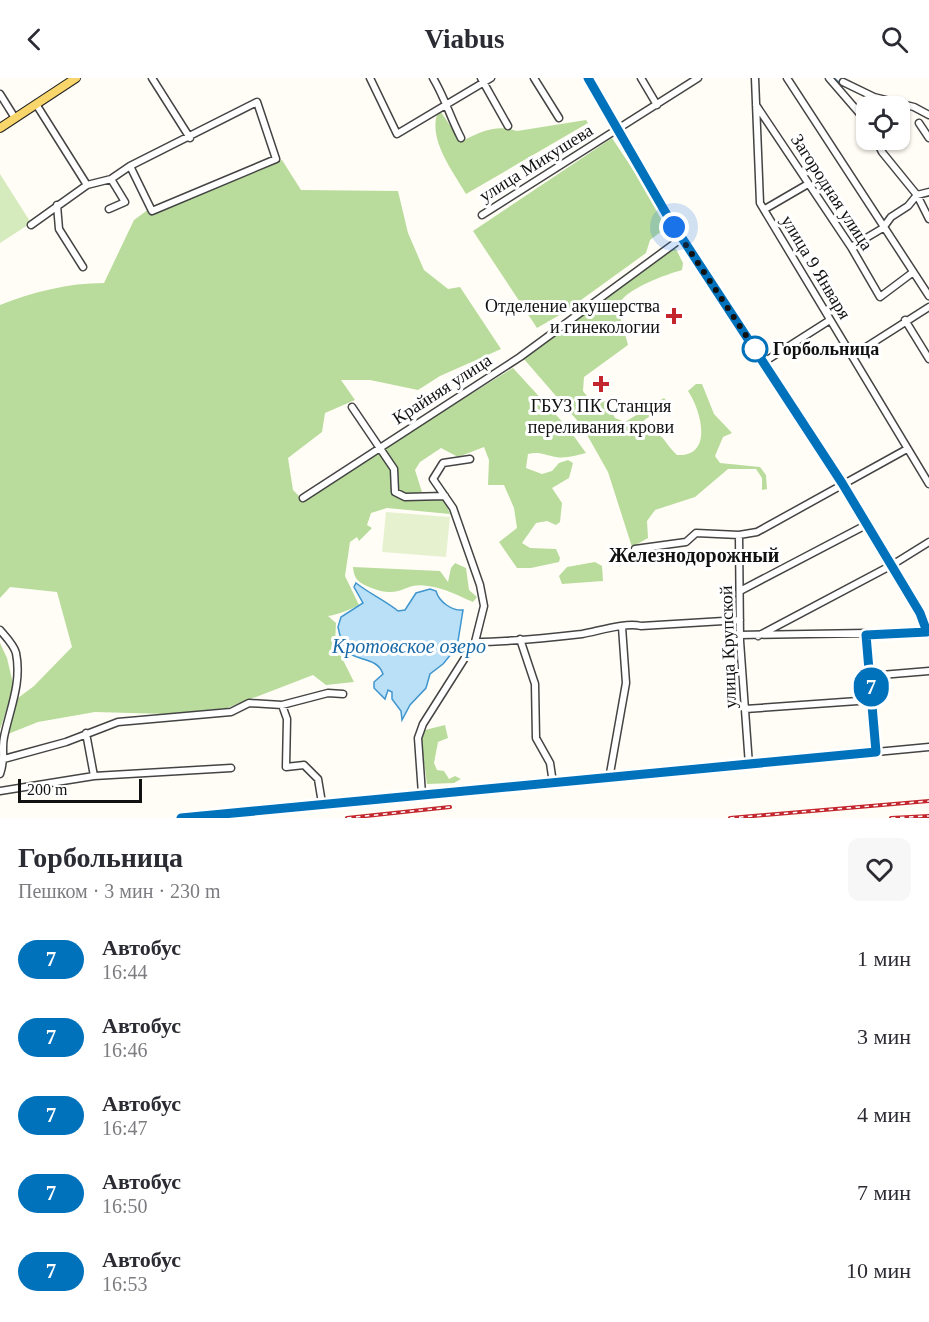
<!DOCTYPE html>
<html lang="ru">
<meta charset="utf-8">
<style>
:root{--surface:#fff;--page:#f7f7f7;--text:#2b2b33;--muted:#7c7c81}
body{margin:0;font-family:Georgia,serif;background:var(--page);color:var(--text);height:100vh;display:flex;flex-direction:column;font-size:22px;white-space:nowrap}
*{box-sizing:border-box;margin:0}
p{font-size:20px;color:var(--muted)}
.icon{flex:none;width:33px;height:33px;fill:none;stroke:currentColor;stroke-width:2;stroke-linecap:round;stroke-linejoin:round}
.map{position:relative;height:740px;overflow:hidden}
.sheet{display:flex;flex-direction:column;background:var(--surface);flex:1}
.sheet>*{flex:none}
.badge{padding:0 12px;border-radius:20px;font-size:21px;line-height:39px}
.buttons{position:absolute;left:856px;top:18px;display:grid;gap:12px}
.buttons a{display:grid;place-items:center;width:54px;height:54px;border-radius:12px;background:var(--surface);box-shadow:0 2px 4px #0004;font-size:30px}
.scale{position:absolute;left:18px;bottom:15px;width:124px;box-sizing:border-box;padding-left:6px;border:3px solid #111;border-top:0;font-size:16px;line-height:21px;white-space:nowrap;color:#111;-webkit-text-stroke:4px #fff;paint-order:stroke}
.you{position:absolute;width:30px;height:30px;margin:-15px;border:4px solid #fff;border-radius:50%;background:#1a73e8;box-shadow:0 0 0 9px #1a73e833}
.map>.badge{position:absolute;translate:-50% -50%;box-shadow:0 0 0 3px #fff}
.round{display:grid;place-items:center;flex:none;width:63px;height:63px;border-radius:12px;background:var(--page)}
.summary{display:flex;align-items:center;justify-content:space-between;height:102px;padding:0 18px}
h1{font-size:28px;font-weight:700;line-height:45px}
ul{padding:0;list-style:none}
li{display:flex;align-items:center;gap:18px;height:78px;padding:0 18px}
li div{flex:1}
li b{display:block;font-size:22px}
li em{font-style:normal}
li .badge{min-width:66px;font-weight:700;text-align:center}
header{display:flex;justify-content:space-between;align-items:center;height:78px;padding:0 18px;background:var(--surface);font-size:27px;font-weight:700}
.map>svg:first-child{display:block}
.green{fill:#d5ebbd}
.forest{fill:#b9dc9c}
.pitch{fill:#e6f2cf}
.water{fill:#b9e0f7;stroke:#3f96cf;stroke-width:1.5}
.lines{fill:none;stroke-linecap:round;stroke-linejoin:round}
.stream{stroke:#3f96cf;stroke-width:1.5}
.minor-casing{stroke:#444;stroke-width:9}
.major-casing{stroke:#222;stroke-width:10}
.minor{stroke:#fff;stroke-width:6}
.major{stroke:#f9d66b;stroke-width:8}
.rail-casing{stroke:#c4262e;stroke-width:4}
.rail{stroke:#fff;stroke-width:1.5;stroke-dasharray:4.5;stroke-linecap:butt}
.line-casing{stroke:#fff;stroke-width:14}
.line{stroke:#0072bc;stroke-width:9}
.walk{stroke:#111;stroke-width:6;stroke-dasharray:0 10.8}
.poi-dot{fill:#c4262e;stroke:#fff;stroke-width:2}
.stop-dot{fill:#fff;stroke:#0072bc;stroke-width:3}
.labels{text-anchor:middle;stroke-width:6;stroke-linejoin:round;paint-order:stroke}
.street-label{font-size:18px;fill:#111;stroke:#fff}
.poi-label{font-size:18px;fill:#111;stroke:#fff;text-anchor:end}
.stop-label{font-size:18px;font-weight:bold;fill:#111;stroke:#fff;text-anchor:start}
.neighbourhood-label{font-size:20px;font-weight:bold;fill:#111;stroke:#fff}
.water-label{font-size:20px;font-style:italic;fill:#1768a6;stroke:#fff}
</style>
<header><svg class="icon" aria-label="back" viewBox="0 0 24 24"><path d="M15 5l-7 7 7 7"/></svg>Viabus<svg class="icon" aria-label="search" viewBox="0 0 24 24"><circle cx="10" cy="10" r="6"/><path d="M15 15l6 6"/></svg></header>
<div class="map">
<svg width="929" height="740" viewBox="0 0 929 740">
<rect width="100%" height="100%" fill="#fffdf5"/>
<!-- green -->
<path class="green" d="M0,96L31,145L0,165Z"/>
<!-- forest -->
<path class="forest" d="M441,34L459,61L464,62C482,53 497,46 517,53L586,42L588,45L466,116C453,93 429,63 437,37Z
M612,60L675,155L669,158L662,153L650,162L646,175L563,235L537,250L473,153Z
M282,82L301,112L398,113L408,155L424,192L448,211L460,209L501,271L440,298L418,312L370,302H341L355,322L325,335L322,354L288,380L293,412L303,422L379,372L392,392L394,416L444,421L450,436L387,430L371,435L367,447L372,450L359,463L357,459L350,464L345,498L359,527C352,531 336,537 328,538L336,545L335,566L354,604L326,607L313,597L227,630L168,636L95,634L38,644L8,656L18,620L34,608L72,569L57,514L10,509L0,520V227C33,214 68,205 104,205L134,142L149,131Z
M676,171L683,185L682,192C667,196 626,211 620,225C617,236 626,257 628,267L584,299L583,313L590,322L606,323L615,340L625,344L664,320L668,325L639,346L638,352C666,353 660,361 677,377C714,379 701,332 688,313L696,306H702L714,336L732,355L723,359L715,378L720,385L760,389L766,397L767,411L762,412V400L756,391H728L695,419L655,432L647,443L648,460L632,469L608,394L582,348L523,280L669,172Z
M513,290L568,350L586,375C576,377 566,381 556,379C545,377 540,373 528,376L526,390L542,396L552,393L559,385L568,382L573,385L569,400L552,410L562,425L560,444L556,447L547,443L536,445L522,465L530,470L556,471L560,480L559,484L531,490H517L499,464L517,450L514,430L504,407H488L489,382L484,369L458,379L441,370L420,384L415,392L422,414L410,416L399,413L397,390L384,370Z
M595,484L602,488L603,503L562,506L559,498L567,489Z
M455,485L466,490L469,512L477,519L473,524C459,518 444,510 428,508C402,503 403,523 369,509C358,504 354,501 353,489L440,493L448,504L451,490Z
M0,565L7,580L14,610L0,651Z
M445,647L448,660L438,664L434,685L437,692L444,693L449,701L455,698L461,701L454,705L427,706L421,662L425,652Z"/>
<!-- pitch -->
<path class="pitch" d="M386,434L450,439L446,479L382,474Z"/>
<!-- water -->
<path class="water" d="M356,505C370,516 386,523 398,533L405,532L416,515L430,511L436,513C439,524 452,533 463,532L457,569L443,586L430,596L426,610L410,627L402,642L401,633L392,621V614L388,612L385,621L374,610V604L383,596C377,578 355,584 343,571L338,549L341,539L363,525L354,509Z"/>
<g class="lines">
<!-- stream -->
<path class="stream" d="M834,0L840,5"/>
<!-- minor casing -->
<g class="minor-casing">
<path id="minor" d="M152,0L190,60
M370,0L397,56L491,0
M433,0C445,20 450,39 461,60
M481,0L508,48
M534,0L559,40
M588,0L667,137L842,405L892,487L920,535L927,554
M641,0L657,27
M755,0L760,125L929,406
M787,0L929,218
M829,0L867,44
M843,4L874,19L914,29L929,37
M0,16L15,40
M36,26L87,107
M756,27L851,169L880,219L912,195
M919,45L929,60
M876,62L882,74L917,117L929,141
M57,127L59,151L83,189
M109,131L125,124L111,101
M765,131L808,106
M482,137L698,0
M31,147L87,107L111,101L130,88L257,24L276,81L152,133L130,88
M851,169L883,150L891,139L908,128L917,117L929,114
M905,242L929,281
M852,278L929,229
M764,284L830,242
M352,329L394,391L395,414L405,419L445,418
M303,420L520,279L682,160
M739,457L740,563L749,687
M635,471L686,464L696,455L739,457L757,454L907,371
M740,513L866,447
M0,552C5,558 14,567 16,575C22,605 10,630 4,659C1,673 6,679 0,696
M740,557L928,554
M866,557L876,674
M758,558L892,487L929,464
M520,561L535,606L536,660L550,685L553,705
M475,564C510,564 547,560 582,556C599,553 626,544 641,548L740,542
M869,598L929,593
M282,627L287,641L286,689L304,687L318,701L322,725
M745,631L872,622
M86,655L94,698
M0,682L66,664L118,644L231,634L249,625L282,627L328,615L343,616
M609,701L626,605L622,549
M0,713L94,698L231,690
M422,716L418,660L423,646L475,564L484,528L480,507L453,430L433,401L443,385L470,381
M181,740L929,669"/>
</g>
<!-- major casing -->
<g class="major-casing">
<path id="major" d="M0,50L76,0"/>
</g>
<!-- minor -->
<use href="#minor" class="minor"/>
<!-- major -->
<use href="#major" class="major"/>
<!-- rail casing -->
<g class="rail-casing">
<path id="rail" d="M347,740L450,729
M730,740L929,723
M891,740L929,738"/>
</g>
<!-- rail -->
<use href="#rail" class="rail"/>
</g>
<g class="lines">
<!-- line casing -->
<g class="line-casing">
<path id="line" d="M181,740L876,674L866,557L927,554L920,535L842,405L667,137L588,0"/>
</g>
<!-- line -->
<use href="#line" class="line"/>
<!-- walk -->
<path class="walk" d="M674,149L755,271"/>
</g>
<!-- markers -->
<g class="poi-dot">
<path d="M671 229h6v6h6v6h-6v6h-6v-6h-6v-6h6z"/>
<path d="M598 297h6v6h6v6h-6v6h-6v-6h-6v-6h6z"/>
</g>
<circle class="stop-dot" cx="755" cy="271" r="12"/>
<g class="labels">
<!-- street labels -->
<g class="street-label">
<text transform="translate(536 85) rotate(-32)" y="6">улица Микушева</text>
<text transform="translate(832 114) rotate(57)" y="6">Загородная улица</text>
<text transform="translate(816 189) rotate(59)" y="6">улица 9 Января</text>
<text transform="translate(442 311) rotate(-33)" y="6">Крайняя улица</text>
<text transform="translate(728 569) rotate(-92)" y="6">улица Крупской</text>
</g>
<!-- poi labels -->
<g class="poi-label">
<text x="660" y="234">Отделение акушерства<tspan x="660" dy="21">и гинекологии</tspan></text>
<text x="601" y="334" text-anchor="middle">ГБУЗ ПК Станция<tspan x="601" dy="21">переливания крови</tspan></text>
</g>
<!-- stop labels -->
<g class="stop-label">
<text x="773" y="277">Горбольница</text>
</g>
<!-- neighbourhood labels -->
<g class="neighbourhood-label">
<text x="694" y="484">Железнодорожный</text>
</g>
<!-- water labels -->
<g class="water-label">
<text x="409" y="575">Кротовское озеро</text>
</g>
</g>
</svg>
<div class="buttons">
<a><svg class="icon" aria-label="locate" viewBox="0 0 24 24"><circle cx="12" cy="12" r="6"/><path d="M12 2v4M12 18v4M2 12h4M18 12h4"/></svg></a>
</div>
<div class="scale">200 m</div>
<div class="you" style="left:674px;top:149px"></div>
<b class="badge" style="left:871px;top:609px;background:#0072bc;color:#fff">7</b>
</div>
<section class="sheet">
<div class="summary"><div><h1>Горбольница</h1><p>Пешком · 3 мин · 230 m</p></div><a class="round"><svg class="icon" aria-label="heart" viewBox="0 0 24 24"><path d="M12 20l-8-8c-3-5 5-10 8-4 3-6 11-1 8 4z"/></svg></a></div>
<ul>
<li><span class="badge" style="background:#0072bc;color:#fff">7</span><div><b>Автобус</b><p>16:44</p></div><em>1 мин</em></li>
<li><span class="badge" style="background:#0072bc;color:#fff">7</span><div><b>Автобус</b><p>16:46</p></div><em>3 мин</em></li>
<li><span class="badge" style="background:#0072bc;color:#fff">7</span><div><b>Автобус</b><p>16:47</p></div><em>4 мин</em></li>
<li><span class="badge" style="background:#0072bc;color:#fff">7</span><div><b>Автобус</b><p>16:50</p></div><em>7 мин</em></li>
<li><span class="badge" style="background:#0072bc;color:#fff">7</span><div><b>Автобус</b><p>16:53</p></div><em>10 мин</em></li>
</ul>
</section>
